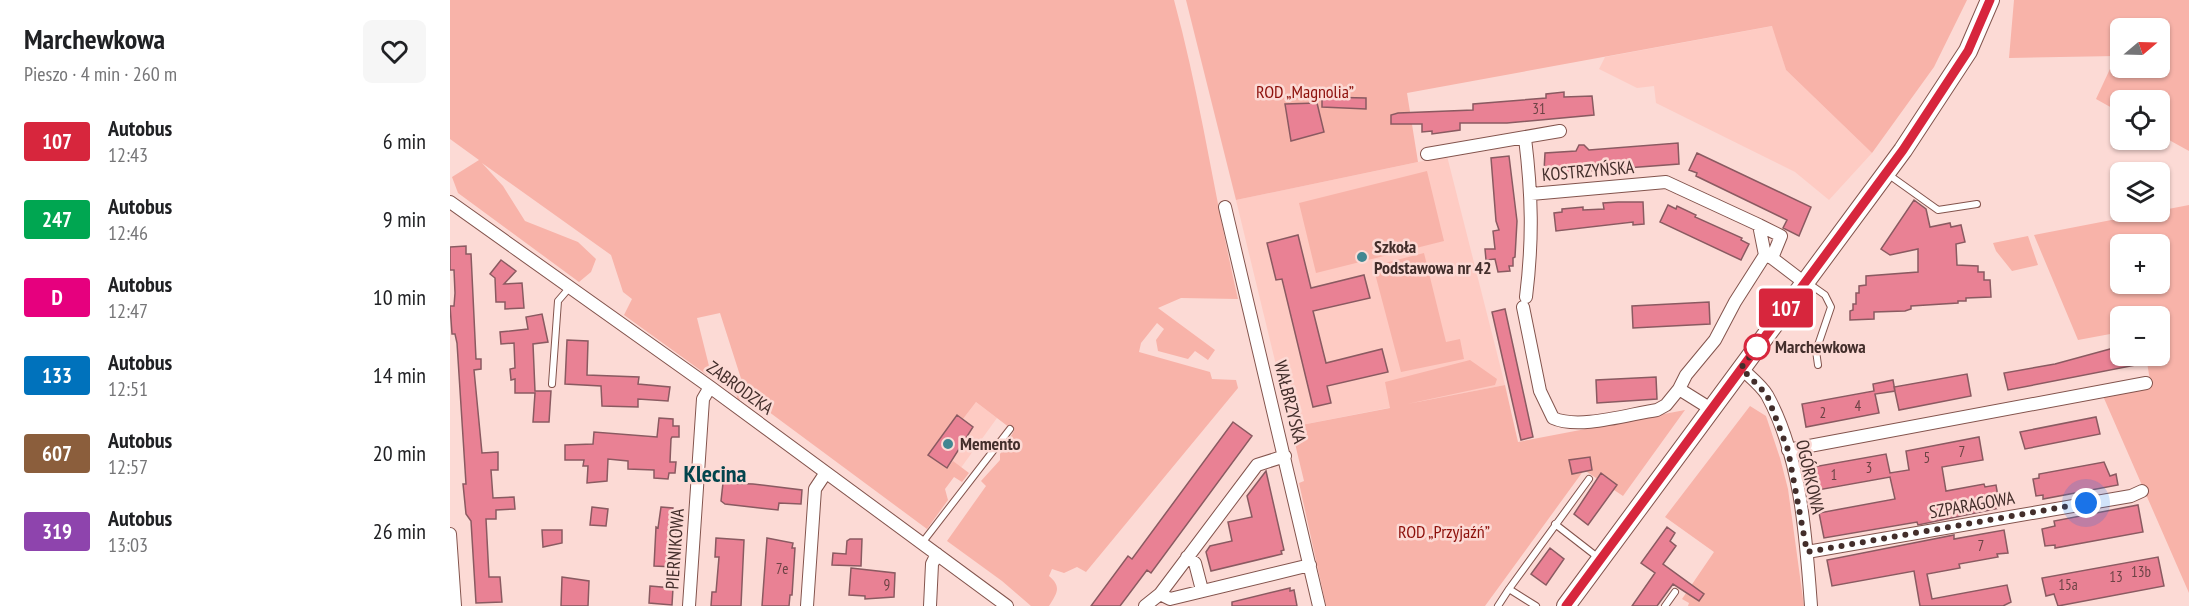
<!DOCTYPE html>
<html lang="pl">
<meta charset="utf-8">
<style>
:root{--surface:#fff;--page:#f6f6f6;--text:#202124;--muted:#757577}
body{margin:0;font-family:"PT Sans Narrow",sans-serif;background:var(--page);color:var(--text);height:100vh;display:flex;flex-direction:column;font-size:22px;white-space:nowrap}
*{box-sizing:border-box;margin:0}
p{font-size:20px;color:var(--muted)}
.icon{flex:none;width:33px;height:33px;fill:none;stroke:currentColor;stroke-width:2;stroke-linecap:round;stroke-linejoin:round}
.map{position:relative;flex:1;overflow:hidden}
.panel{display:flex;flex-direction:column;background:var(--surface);width:450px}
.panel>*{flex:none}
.badge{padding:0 12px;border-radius:4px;font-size:21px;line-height:39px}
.needle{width:39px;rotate:71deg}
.buttons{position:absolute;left:1660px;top:18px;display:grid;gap:12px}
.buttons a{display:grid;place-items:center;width:60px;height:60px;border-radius:9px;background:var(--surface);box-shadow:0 2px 4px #0004;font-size:30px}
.you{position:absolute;width:30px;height:30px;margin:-15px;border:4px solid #fff;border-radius:50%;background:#1a73e8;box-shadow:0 0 0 9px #1a73e833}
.map>.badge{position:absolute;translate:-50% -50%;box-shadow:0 0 0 3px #fff}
.round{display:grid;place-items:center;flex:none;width:63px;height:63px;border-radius:9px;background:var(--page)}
.overview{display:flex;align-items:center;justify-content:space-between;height:102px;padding:0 24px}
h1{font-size:28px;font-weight:700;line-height:45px}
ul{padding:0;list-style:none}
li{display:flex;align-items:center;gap:18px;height:78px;padding:0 24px}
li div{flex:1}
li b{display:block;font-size:22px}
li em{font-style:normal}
li .badge{min-width:66px;font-weight:700;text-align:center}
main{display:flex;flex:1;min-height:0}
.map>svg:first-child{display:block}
.built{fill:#fecbc3}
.green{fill:#f8b3a9;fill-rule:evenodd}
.building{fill:#e98194;stroke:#8a5a61;stroke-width:1.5}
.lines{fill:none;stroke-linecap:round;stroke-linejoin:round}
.lane-casing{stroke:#83544d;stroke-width:8}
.street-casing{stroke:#83544d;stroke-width:14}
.secondary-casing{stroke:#83544d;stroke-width:20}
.lane{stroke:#fff;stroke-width:6}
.street{stroke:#fff;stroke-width:12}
.secondary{stroke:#fff;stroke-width:18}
.line-casing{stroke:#fff;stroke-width:14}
.line{stroke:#d7263d;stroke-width:9}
.walk{stroke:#432e2b;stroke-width:6;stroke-dasharray:0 10.8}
.poi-dot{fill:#418792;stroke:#fcdad5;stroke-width:2}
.stop-dot{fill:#fff;stroke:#d7263d;stroke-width:3}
.labels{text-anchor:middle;stroke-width:5;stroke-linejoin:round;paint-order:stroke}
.number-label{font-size:15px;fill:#6c4345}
.park-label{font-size:18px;fill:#8d100b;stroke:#fcdad5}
.street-label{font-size:18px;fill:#432e2b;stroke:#fcdad5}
.poi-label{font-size:18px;font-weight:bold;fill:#432e2b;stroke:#fcdad5;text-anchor:start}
.stop-label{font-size:18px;font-weight:bold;fill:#432e2b;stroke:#fcdad5;text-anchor:start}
.district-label{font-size:24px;font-weight:bold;fill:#02444c;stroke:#fcdad5}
</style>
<main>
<section class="panel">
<div class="overview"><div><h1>Marchewkowa</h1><p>Pieszo · 4 min · 260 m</p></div><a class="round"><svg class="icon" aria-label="heart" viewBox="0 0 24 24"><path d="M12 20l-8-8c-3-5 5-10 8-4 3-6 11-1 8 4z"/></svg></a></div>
<ul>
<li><span class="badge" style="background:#d7263d;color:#fff">107</span><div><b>Autobus</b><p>12:43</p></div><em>6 min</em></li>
<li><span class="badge" style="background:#00a651;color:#fff">247</span><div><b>Autobus</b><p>12:46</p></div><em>9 min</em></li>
<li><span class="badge" style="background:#e6007e;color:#fff">D</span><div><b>Autobus</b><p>12:47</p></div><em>10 min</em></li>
<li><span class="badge" style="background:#0072bc;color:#fff">133</span><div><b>Autobus</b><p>12:51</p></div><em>14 min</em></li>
<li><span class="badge" style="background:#8b5e3c;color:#fff">607</span><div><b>Autobus</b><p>12:57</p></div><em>20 min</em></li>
<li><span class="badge" style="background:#8e44ad;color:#fff">319</span><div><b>Autobus</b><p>13:03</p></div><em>26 min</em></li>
</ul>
</section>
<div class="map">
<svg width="1739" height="606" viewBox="0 0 1739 606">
<rect width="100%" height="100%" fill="#fcdad5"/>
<!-- built -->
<path class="built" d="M1323,26L1336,70L1422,153L1379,200L1345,172L1206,103L1204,86L1187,88L1149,69L1155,57Z
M997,156L1055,385L841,427L786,200Z
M526,402L547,418L505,476L478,455L507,415L513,419Z"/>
<!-- green -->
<path class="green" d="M0,0H724C751,99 765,200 788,299L731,298L708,308L765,350L758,360L745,351L738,359L708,351L706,340L714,329L707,323L691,343L689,352L760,372L762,379L786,380L788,388L636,572L627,567L614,573L602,569L599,576C612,587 607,593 599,606H581L552,581L497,541L536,486L531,481L550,460V454L564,431L526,402L513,419L507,415L478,455L497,469L503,461L519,473L512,482L504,477L495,489L498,500L477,529L311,406L301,395L288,400L286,394L295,391L270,313L247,318L261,374L257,375L174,315L182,299L173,292L161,255L32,163L53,186L75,221L128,242L146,259L141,272L129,282L8,193L2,177L29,160L0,139Z
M736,0H1517L1484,67L1422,153L1336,70L1322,26L957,93L968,162L786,200Z
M1564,0H1739V151L1710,135V100H1671V113L1646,99L1666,56L1559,58ZM1710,28V68H1671V28Z
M977,171L994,241L866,273L849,203Z
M1739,205V593L1653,396L1701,387L1696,356H1710V316H1671V332L1628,340L1584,235ZM1671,244H1710V284H1671Z
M1578,236L1588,265L1562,271L1546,251L1543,243Z
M974,253L996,342L1010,339L1014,359L951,372L923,266Z
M1020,360L1047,379L1045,385L957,404L1055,385L1068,442L1235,410L1173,496L1134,470L1035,606H876L849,483L854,481L841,427L940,408L935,382Z
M1300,406L1316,416L1330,458L1338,489L1354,606H1238L1239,603L1232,599L1264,552L1215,517Z"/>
<!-- building -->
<path class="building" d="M1114,92V97L1142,96L1144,115L1057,123H1010V130L982,134V131L972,132V124H941V115L948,113L1023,110V104L1096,98V94Z
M872,97L916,98V109L872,107Z
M867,103L874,132L841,141L835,104Z
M1228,143L1229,164L1110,173V170L1094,171L1095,153L1126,151L1129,145H1134L1139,150Z
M1247,153L1361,207L1349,236L1333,228L1337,220L1246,176L1247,173L1239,170Z
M1059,156L1067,221L1065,257L1063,258V266H1059L1060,271L1048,272L1045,259L1036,260L1035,249H1045L1043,231L1049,230L1046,221L1041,158Z
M1464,200L1476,209L1480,227L1500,223L1501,227L1511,225L1515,242L1506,244L1507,265L1528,266V272H1534V280H1540L1541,297L1516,298V301H1508V303L1461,306V309L1455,311L1424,312V319L1400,320V311L1403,310V304H1406V293H1409V286L1416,285V276L1468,272V249L1440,255L1431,249Z
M1168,202H1193L1194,224L1183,225V222L1106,231L1104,213L1112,212V209L1133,207V210L1154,209L1153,203Z
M1218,205L1226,209L1227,206L1246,215L1245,217L1292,238L1291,240L1299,244L1291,260L1210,222Z
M848,235L861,288L914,275L920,298L863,311L876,363L932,349L938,372L877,386L881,403L863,407L832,279L826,280L817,243Z
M16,246V254H21L26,359H31V369L24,370L32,453L48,452V470H41L43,498L64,497L65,509L46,510V519H36L39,577H50L52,602L26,603L21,521L16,514L13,484H16L7,343L5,334H2L0,306H4L5,293L4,270H0V247Z
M51,260L66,271L54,284L72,283L74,308L55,309V302H46L45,278L40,274Z
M1259,302L1260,324L1183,328L1182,306Z
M1055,309L1083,437L1071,440L1042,312Z
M92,314L98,342L83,344L85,391H101L99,422H83L85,393H65V379L61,380L60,369L65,368L64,343L51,344L50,332L78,329L76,317Z
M117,340L138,341L137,375L189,377L188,384L220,387L218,401L188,399V407L152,406L151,386L115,384Z
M1671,346V356H1684L1686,365L1558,390L1554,373L1605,364Z
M1517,374L1521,396L1449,410L1444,387Z
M1206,377L1207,399L1147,403L1146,380Z
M1443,380L1445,391L1425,394L1429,413L1356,427L1352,404L1424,391L1423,384Z
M507,415L523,427L497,468L478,455Z
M1646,417L1650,434L1575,449L1570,432Z
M209,418L223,419V426H229V437H222L221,439L220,462H226L225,473H219L218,479L204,478V470L178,469V461L158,459L157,481L137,483L138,466H133L134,460H115V445L143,444L144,432L207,437Z
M783,422L802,436L701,573L697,570L670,606H641L678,556L682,559Z
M1529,437L1533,460L1492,467L1496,491L1534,484L1535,487L1546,485L1550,508L1468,525L1467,522L1374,538L1369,513L1445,499L1440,477L1368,490L1363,467L1436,454L1440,473L1459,470L1456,451Z
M1140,457L1142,470L1122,474L1119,460Z
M1654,462L1660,476L1666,474L1668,485L1593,499V495L1586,496L1583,479L1589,478V474Z
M816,471L834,550L831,551L832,554L761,571L756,552L760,546L782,541L778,522L802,517L797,496Z
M1151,473L1167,485L1138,525L1124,514Z
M273,483L303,484L352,490L351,504L329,503L328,510L275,504L271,501Z
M1688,505L1693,532L1605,548V545L1595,546L1592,529L1605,526L1604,521Z
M142,507L158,509L156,526L140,525Z
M211,507L223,508V512H227L224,567L204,566L206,527L208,528Z
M1217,527L1225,533L1220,541L1226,546L1213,564L1254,594L1249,601L1223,584L1207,606H1182L1205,573L1191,563Z
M92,530H112V543L93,547Z
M1554,530L1558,553L1547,554L1548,557L1509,564L1510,568L1477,574L1482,599L1557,585L1561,602L1553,606H1470L1464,571L1382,586L1377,560L1504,535V539Z
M266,538L294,540L291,606H261L262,592H266L269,557H265Z
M317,538L343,543L342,548H345L342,595H340L339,606H312Z
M400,539H412L411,566L382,565L383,553L396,554L397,541Z
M1100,548L1114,559L1096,585L1081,574Z
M1708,557L1714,586L1608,606L1604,594L1596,596L1592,578Z
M401,568L445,573L444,597L415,599V596L399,595Z
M112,577L139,581L138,606H111Z
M200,586L223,588L222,605L199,603Z
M840,588V591L844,590L847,606H782V602Z"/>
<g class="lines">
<!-- lane casing -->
<g class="lane-casing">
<path id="lane" d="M1439,175L1488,210L1527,204
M1358,283L1375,295L1381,307L1366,351L1368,365
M102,384L108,301L120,287
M1105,524L1150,559
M472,543L560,429
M1048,606L1059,589
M1086,606L1059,589L1139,479
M1215,606L1225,592"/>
</g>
<!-- street casing -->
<g class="street-casing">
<path id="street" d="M1075,138C1082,195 1083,240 1076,297
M977,154L1110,131
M1081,194L1216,182L1309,225L1315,255
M0,202L260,387L557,606
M775,207L869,606
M1309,225L1331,236L1322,258L1315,255
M1322,258L1347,277
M1073,307L1090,391L1103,418C1129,430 1179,414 1207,410L1216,405L1229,389L1261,409
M1291,368C1299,376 1311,385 1317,395C1351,457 1356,537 1361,606
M1229,389L1236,375L1265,340L1285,302L1315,255
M1338,450L1696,383
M0,534L5,606
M1357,552L1681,496L1692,491
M737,557L745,563L752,590
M710,594L720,599L860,565
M239,606L253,399L260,387
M357,606L365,489L375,474
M480,606L482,564L487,554
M695,606L710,594L807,465L835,456"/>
</g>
<!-- secondary casing -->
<g class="secondary-casing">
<path id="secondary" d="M1116,606L1453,150L1518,51L1540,0"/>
</g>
<!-- lane -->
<use href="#lane" class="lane"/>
<!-- street -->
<use href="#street" class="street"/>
<!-- secondary -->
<use href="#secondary" class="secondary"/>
</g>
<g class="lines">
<!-- line casing -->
<g class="line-casing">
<path id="line" d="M1116,606L1453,150L1518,51L1540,0"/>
</g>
<!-- line -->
<use href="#line" class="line"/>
<!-- walk -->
<path class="walk" d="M1307,347L1310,344L1291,368L1317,395L1338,450L1357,552L1636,503"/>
</g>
<!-- markers -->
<g class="poi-dot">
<circle cx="912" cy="257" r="6"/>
<circle cx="498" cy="444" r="6"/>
</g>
<circle class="stop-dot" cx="1307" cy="347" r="12"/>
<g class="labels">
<!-- number labels -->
<g class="number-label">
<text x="1089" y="114">31</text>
<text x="1408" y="411">4</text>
<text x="1373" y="418">2</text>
<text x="1512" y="457">7</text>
<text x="1477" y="463">5</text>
<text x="1419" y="473">3</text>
<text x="1384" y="480">1</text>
<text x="1531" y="551">7</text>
<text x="332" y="574">7e</text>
<text x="1691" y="577">13b</text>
<text x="1666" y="582">13</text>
<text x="437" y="590">9</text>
<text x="1618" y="590">15a</text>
</g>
<!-- park labels -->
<g class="park-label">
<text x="855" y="98">ROD „Magnolia”</text>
<text x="994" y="538">ROD „Przyjaźń”</text>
</g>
<!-- street labels -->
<g class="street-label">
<text transform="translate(1138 171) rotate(-5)" y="6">KOSTRZYŃSKA</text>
<text transform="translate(290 388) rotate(36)" y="6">ZABRODZKA</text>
<text transform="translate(840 402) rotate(76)" y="6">WAŁBRZYSKA</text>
<text transform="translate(1360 477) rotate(77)" y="6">OGÓRKOWA</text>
<text transform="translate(1522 505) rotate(-10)" y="6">SZPARAGOWA</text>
<text transform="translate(225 549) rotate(-86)" y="6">PIERNIKOWA</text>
</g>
<!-- poi labels -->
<g class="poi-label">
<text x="924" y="253">Szkoła<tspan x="924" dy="21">Podstawowa nr 42</tspan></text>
<text x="510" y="450">Memento</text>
</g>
<!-- stop labels -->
<g class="stop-label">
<text x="1325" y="353">Marchewkowa</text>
</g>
<!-- district labels -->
<g class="district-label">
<text x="265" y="482">Klecina</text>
</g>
</g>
</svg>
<div class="buttons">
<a><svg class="needle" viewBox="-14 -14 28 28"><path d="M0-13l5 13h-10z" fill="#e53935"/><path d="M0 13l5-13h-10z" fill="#757577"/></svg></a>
<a><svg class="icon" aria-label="locate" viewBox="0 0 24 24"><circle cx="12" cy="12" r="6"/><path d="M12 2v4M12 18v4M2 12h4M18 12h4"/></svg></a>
<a><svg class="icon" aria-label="layers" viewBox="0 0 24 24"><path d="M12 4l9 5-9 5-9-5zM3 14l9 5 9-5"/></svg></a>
<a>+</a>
<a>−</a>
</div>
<div class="you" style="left:1636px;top:503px"></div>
<b class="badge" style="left:1336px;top:308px;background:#d7263d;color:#fff">107</b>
</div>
</main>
